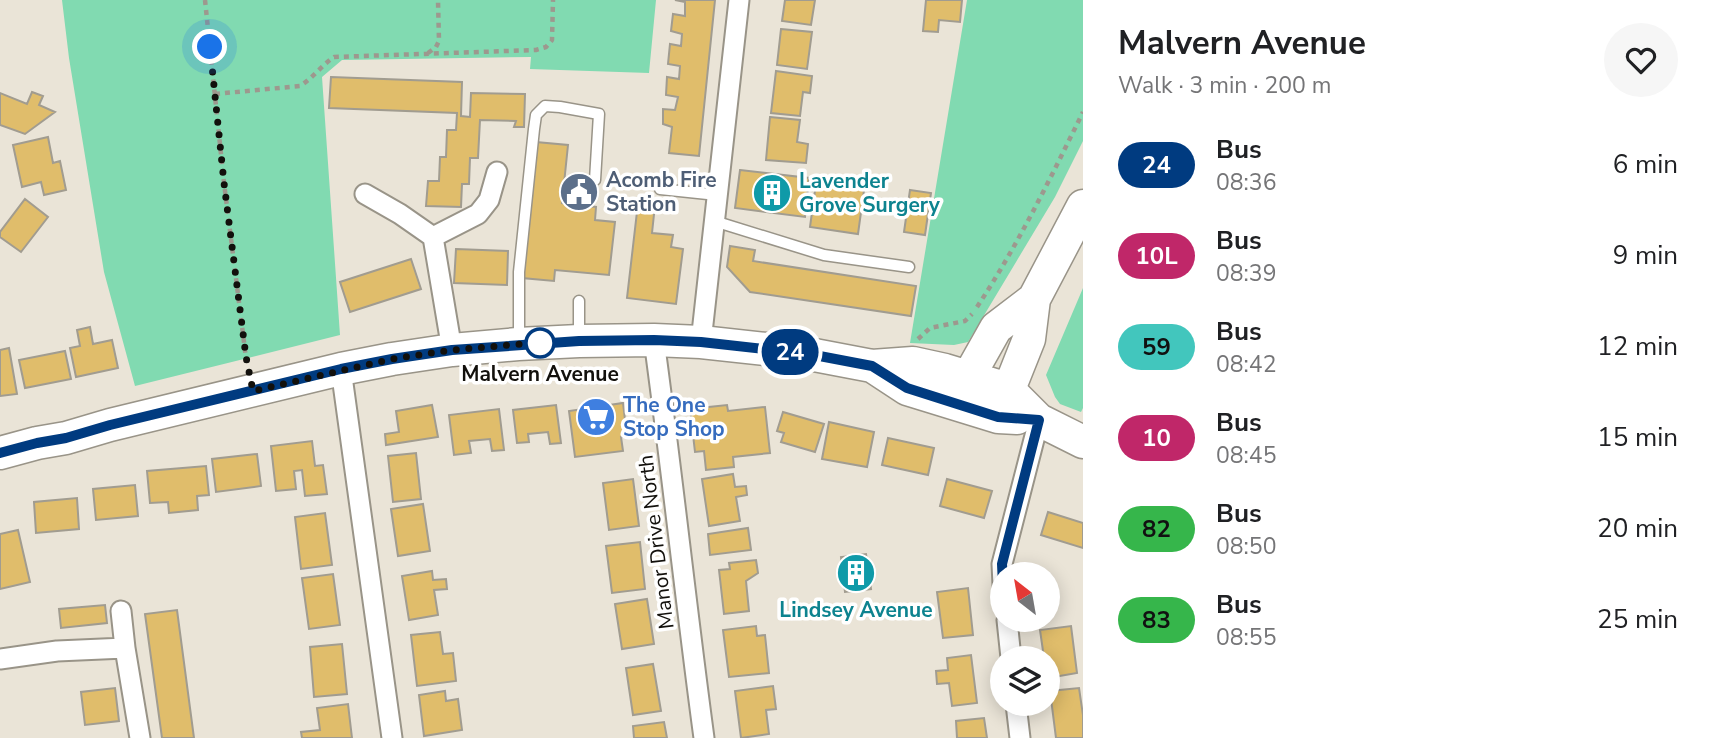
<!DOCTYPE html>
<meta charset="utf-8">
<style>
:root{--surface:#fff;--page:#f6f6f6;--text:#202124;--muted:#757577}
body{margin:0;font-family:"Nunito Sans",sans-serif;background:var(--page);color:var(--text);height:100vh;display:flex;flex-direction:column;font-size:26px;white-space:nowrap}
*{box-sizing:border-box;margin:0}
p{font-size:23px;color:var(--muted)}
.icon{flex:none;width:38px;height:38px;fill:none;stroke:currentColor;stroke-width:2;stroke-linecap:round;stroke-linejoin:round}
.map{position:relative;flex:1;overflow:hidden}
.sheet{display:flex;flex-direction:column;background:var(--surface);width:630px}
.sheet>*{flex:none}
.badge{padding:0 14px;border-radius:23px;font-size:24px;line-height:46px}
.needle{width:46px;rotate:329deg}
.fabs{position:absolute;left:990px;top:562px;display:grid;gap:14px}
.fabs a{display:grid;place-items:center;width:70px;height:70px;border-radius:50%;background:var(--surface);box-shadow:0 4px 18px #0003;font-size:35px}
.you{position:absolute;width:35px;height:35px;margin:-18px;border:5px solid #fff;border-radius:50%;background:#1a73e8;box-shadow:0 0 0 10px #1a73e833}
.map>.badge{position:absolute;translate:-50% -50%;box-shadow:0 0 0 4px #fff}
.round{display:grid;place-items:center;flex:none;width:74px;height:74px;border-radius:37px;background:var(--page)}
.overview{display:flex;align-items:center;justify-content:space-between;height:119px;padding:0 35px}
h1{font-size:33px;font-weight:700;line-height:52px}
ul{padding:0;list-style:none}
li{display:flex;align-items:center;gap:21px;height:91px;padding:0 35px}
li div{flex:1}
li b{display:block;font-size:26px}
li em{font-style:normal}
li .badge{min-width:77px;font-weight:700;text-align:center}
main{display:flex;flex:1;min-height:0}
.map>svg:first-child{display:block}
.green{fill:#81dab1}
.building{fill:#e0bd6b;stroke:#a19c90;stroke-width:2}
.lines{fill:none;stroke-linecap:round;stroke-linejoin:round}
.lane-casing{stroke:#999488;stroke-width:13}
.street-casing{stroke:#999488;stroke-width:23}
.primary-casing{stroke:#999488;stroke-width:35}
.path{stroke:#9d988e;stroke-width:4.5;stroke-dasharray:5 5;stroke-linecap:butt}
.lane{stroke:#fff;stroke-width:10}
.street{stroke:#fff;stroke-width:19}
.primary{stroke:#fff;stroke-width:32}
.line-casing{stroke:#fff;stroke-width:16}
.line{stroke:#003b80;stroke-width:10}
.walk{stroke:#12100c;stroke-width:7;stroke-dasharray:0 12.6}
.stop-dot{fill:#fff;stroke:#003b80;stroke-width:3.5}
.labels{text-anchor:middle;stroke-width:7;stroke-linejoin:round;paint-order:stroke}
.service-label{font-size:21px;font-weight:bold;fill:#4e5e75;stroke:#fff;text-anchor:start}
.culture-label{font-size:21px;font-weight:bold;fill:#0d838f;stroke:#fff;text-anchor:start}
.stop-label{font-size:21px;font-weight:bold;fill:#12100c;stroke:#fff}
.shop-label{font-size:21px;font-weight:bold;fill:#366cbe;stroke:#fff;text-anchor:start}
.street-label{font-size:21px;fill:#12100c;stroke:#fff}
</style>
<main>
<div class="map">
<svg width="1083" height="738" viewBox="0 0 1083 738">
<rect width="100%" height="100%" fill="#eae4d7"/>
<!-- green -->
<path class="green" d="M62,0H656L649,73L530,69L531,57L342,60L322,77L340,335L135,386L104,272L69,58Z
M967,0H1083V141L1055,197L968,342L954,345L910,343Z
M1083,288V408L1081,412L1060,404L1055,397L1046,375Z"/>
<!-- building -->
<path class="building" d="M675,0H715L699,156L669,153L672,127L663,124V109L675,110L678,97L666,95L667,77L679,79L680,66L668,64L670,44L681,46L682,34L671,31L673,14L685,16V2Z
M785,0H815L811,25L782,21Z
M926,0H962L960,22L939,20L938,32L923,31Z
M781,29L812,32L807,69L777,65Z
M776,71L812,76L810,93L803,92L800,116L771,113Z
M331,77L462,82L461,116L470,117L471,93L525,94L524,127H514L516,121L480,120L478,158H470L469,184H462L461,207L426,206L428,181H439L440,157H446L447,130H456L457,113L329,108Z
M32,92L43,96L39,105L55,112L25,134L0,125V93L27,104Z
M770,117L800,120L797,142L808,144L806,163L766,160Z
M48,137L53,163L60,161L66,190L44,195L41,182L22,187L13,145Z
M536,142L568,145L562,203L596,207L595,220L615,222L609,275L555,270L554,281L522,278Z
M740,170L809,178L805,217L735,208Z
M817,176L865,183L858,234L810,227Z
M910,190L931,193L925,235L904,232Z
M25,199L48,217L21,252L0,237V232Z
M638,203L655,205L652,233L673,235L671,247L683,249L676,304L627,298Z
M730,246L755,250L753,261L916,286L911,316L750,292L727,267Z
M456,249L508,251L507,285L454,283Z
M411,259L421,289L350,312L340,282Z
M90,327L93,344L112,340L118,368L76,377L70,348L80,346L77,330Z
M9,348L17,394L0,396V350Z
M65,351L71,379L25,388L19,360Z
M623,403L627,436L621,437L623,451L575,457L569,411Z
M432,405L438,437L386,445L385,434L399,432L396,411Z
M556,405L561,443L550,444L548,432L528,434L529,442L517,443L513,410Z
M727,405L728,411L765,407L770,453L733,457L734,467L706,470L704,451L695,452L690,409Z
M499,409L504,450L492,451L490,439L469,441L471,453L454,455L449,415Z
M783,412L824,424L815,452L781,442L784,433L777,431Z
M829,422L874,432L867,467L822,459Z
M888,438L934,448L928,475L882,465Z
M312,441L315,466L323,465L327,494L305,496L302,470L294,471L296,489L276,491L271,446Z
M416,453L421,499L393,502L388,456Z
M257,454L261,486L216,492L212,459Z
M206,466L209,495L197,496L198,510L169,513L168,502L150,503L147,471Z
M733,474L735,487L746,486L747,495L736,497L740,521L709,526L702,479Z
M633,479L639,526L609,530L603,483Z
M947,479L992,491L984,518L940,506Z
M135,485L138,516L96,520L93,489Z
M77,498L79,529L36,533L34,502Z
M423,504L430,551L398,556L391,509Z
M1048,512L1083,523V548L1041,535Z
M325,513L332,565L301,569L295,517Z
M748,528L751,550L710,555L708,534Z
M18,530L30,582L0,589V534Z
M640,542L645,589L612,593L606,546Z
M866,554L871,589L845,592L841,557Z
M756,560L758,573L746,581L749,611L724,614L719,570L730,569L729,563Z
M432,571L433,580L446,579L447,589L434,590L438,615L409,620L402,576Z
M333,574L340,625L309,629L302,578Z
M968,588L973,635L943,638L937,592Z
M647,599L654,644L622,649L615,604Z
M105,605L107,623L61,628L59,609Z
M177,610L194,738H162L145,614Z
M756,626L757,636L765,635L769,673L729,677L723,630Z
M1071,626L1077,673L1048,678V658H1044L1040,630Z
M440,632L443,654L453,653L456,681L417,686L411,635Z
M342,644L347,694L314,697L310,647Z
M971,655L977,703L952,706L949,683L937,684L936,671L948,670L947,658Z
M653,664L661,711L633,715L626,668Z
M773,686L776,709L766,710L769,734L741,738L735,691Z
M115,688L119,721L85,725L81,692Z
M1079,688L1083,715V738H1056L1050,691Z
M445,691L446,701L458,699L462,730L424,736L419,695Z
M348,704L352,738H302L301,732L320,730L317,708Z
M984,718L987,738H957L956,721Z
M664,722L667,738H634L633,726Z"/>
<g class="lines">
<!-- lane casing -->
<g class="lane-casing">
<path id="lane" d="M660,189L717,195
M714,221L824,255L909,267
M579,337V301
M519,340V272L534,129L536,115L545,106L560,107L599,114L595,180"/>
</g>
<!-- street casing -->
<g class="street-casing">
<path id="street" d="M365,194L400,214L433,237L478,214L489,200L497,172
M433,237L452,350
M654,340C672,472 686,605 704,738
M701,342L739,0
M341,369L392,738
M1003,585L1002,564L1039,420
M121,611L125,648L140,738
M1007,620L1011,658
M0,659L57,651L125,648
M1016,704L1020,738"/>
</g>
<!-- primary casing -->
<g class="primary-casing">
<path id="primary" d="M872,366L907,389L998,417L1017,418
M962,394L969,376L996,328L1034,299
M998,417L1029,339L1034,299L1083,206
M0,453L37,443L66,438L110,425L341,369L392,359L452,350L518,344L579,341L654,340L701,342L766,349L809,354L872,366L913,363L945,370L1008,389L1039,420L1083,442"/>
</g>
<!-- path -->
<path class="path" d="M205,0L224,183L247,366
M428,53L436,47L439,41L438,0
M215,94L300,86C313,78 321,66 334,57L536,50L546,47L552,40L553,0
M977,307C1018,245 1050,179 1083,112
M918,339L930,328L965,321L972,314"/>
<!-- lane -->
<use href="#lane" class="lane"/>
<!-- street -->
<use href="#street" class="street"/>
<!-- primary -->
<use href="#primary" class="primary"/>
</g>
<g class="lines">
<!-- line casing -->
<g class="line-casing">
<path id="line" d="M0,453L37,443L66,438L110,425L341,369L392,359L452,350L579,341L654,340L701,342L809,354L872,366L907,388L998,417L1039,420L1002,564L1003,585"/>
</g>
<!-- line -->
<use href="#line" class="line"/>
<!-- walk -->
<path class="walk" d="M210,47L224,183L246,357L253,391L392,359L452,350L546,342L540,343"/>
</g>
<!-- icons -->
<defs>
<g id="civic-disc" transform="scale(2.0125)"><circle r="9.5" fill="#5c6f8a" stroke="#fff"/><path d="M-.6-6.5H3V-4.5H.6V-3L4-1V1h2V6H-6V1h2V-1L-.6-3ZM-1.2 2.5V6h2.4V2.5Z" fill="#fff"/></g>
<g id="building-disc" transform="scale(2.0125)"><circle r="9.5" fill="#0f9aa8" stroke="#fff"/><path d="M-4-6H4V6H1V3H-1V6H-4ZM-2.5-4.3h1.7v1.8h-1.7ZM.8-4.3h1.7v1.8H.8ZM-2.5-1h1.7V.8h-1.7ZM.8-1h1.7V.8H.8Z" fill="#fff"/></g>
<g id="supermarket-disc" transform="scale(2.0125)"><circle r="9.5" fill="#3f7fe0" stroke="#fff"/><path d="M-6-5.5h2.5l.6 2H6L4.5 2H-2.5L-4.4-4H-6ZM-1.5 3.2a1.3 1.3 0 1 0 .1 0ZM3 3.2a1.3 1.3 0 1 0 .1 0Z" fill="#fff"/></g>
</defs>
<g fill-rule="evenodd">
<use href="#civic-disc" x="579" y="192"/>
<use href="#building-disc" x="772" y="193"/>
<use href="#supermarket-disc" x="596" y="417"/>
<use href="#building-disc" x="856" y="573"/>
</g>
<!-- markers -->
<circle class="stop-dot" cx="540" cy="343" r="14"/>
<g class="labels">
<!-- service labels -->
<g class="service-label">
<text x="606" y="187">Acomb Fire<tspan x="606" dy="24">Station</tspan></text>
</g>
<!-- culture labels -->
<g class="culture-label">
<text x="799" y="188">Lavender<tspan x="799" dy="24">Grove Surgery</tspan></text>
<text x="856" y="617" text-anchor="middle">Lindsey Avenue</text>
</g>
<!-- stop labels -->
<g class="stop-label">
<text x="540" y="381">Malvern Avenue</text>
</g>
<!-- shop labels -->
<g class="shop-label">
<text x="623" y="412">The One<tspan x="623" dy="24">Stop Shop</tspan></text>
</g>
<!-- street labels -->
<g class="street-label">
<text transform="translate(656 542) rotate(-97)" y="7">Manor Drive North</text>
</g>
</g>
</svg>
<div class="fabs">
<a><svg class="needle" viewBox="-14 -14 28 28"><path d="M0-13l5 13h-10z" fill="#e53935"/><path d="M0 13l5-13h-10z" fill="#757577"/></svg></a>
<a><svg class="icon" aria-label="layers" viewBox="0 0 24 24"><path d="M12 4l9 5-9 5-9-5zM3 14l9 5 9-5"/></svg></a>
</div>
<div class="you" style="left:210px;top:47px"></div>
<b class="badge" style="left:790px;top:352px;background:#003b80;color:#fff">24</b>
</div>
<section class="sheet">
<div class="overview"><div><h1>Malvern Avenue</h1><p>Walk · 3 min · 200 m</p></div><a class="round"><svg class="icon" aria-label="heart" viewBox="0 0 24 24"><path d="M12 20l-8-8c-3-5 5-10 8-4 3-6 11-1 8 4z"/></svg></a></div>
<ul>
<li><span class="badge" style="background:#003b80;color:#fff">24</span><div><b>Bus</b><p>08:36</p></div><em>6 min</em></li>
<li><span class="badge" style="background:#c02769;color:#fff">10L</span><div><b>Bus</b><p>08:39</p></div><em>9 min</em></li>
<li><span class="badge" style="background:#42c6bd;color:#111">59</span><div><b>Bus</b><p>08:42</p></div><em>12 min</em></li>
<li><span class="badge" style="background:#c02769;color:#fff">10</span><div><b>Bus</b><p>08:45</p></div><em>15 min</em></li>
<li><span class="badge" style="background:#36b64b;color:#111">82</span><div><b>Bus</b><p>08:50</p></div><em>20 min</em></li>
<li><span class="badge" style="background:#36b64b;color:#111">83</span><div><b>Bus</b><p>08:55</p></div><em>25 min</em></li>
</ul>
</section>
</main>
